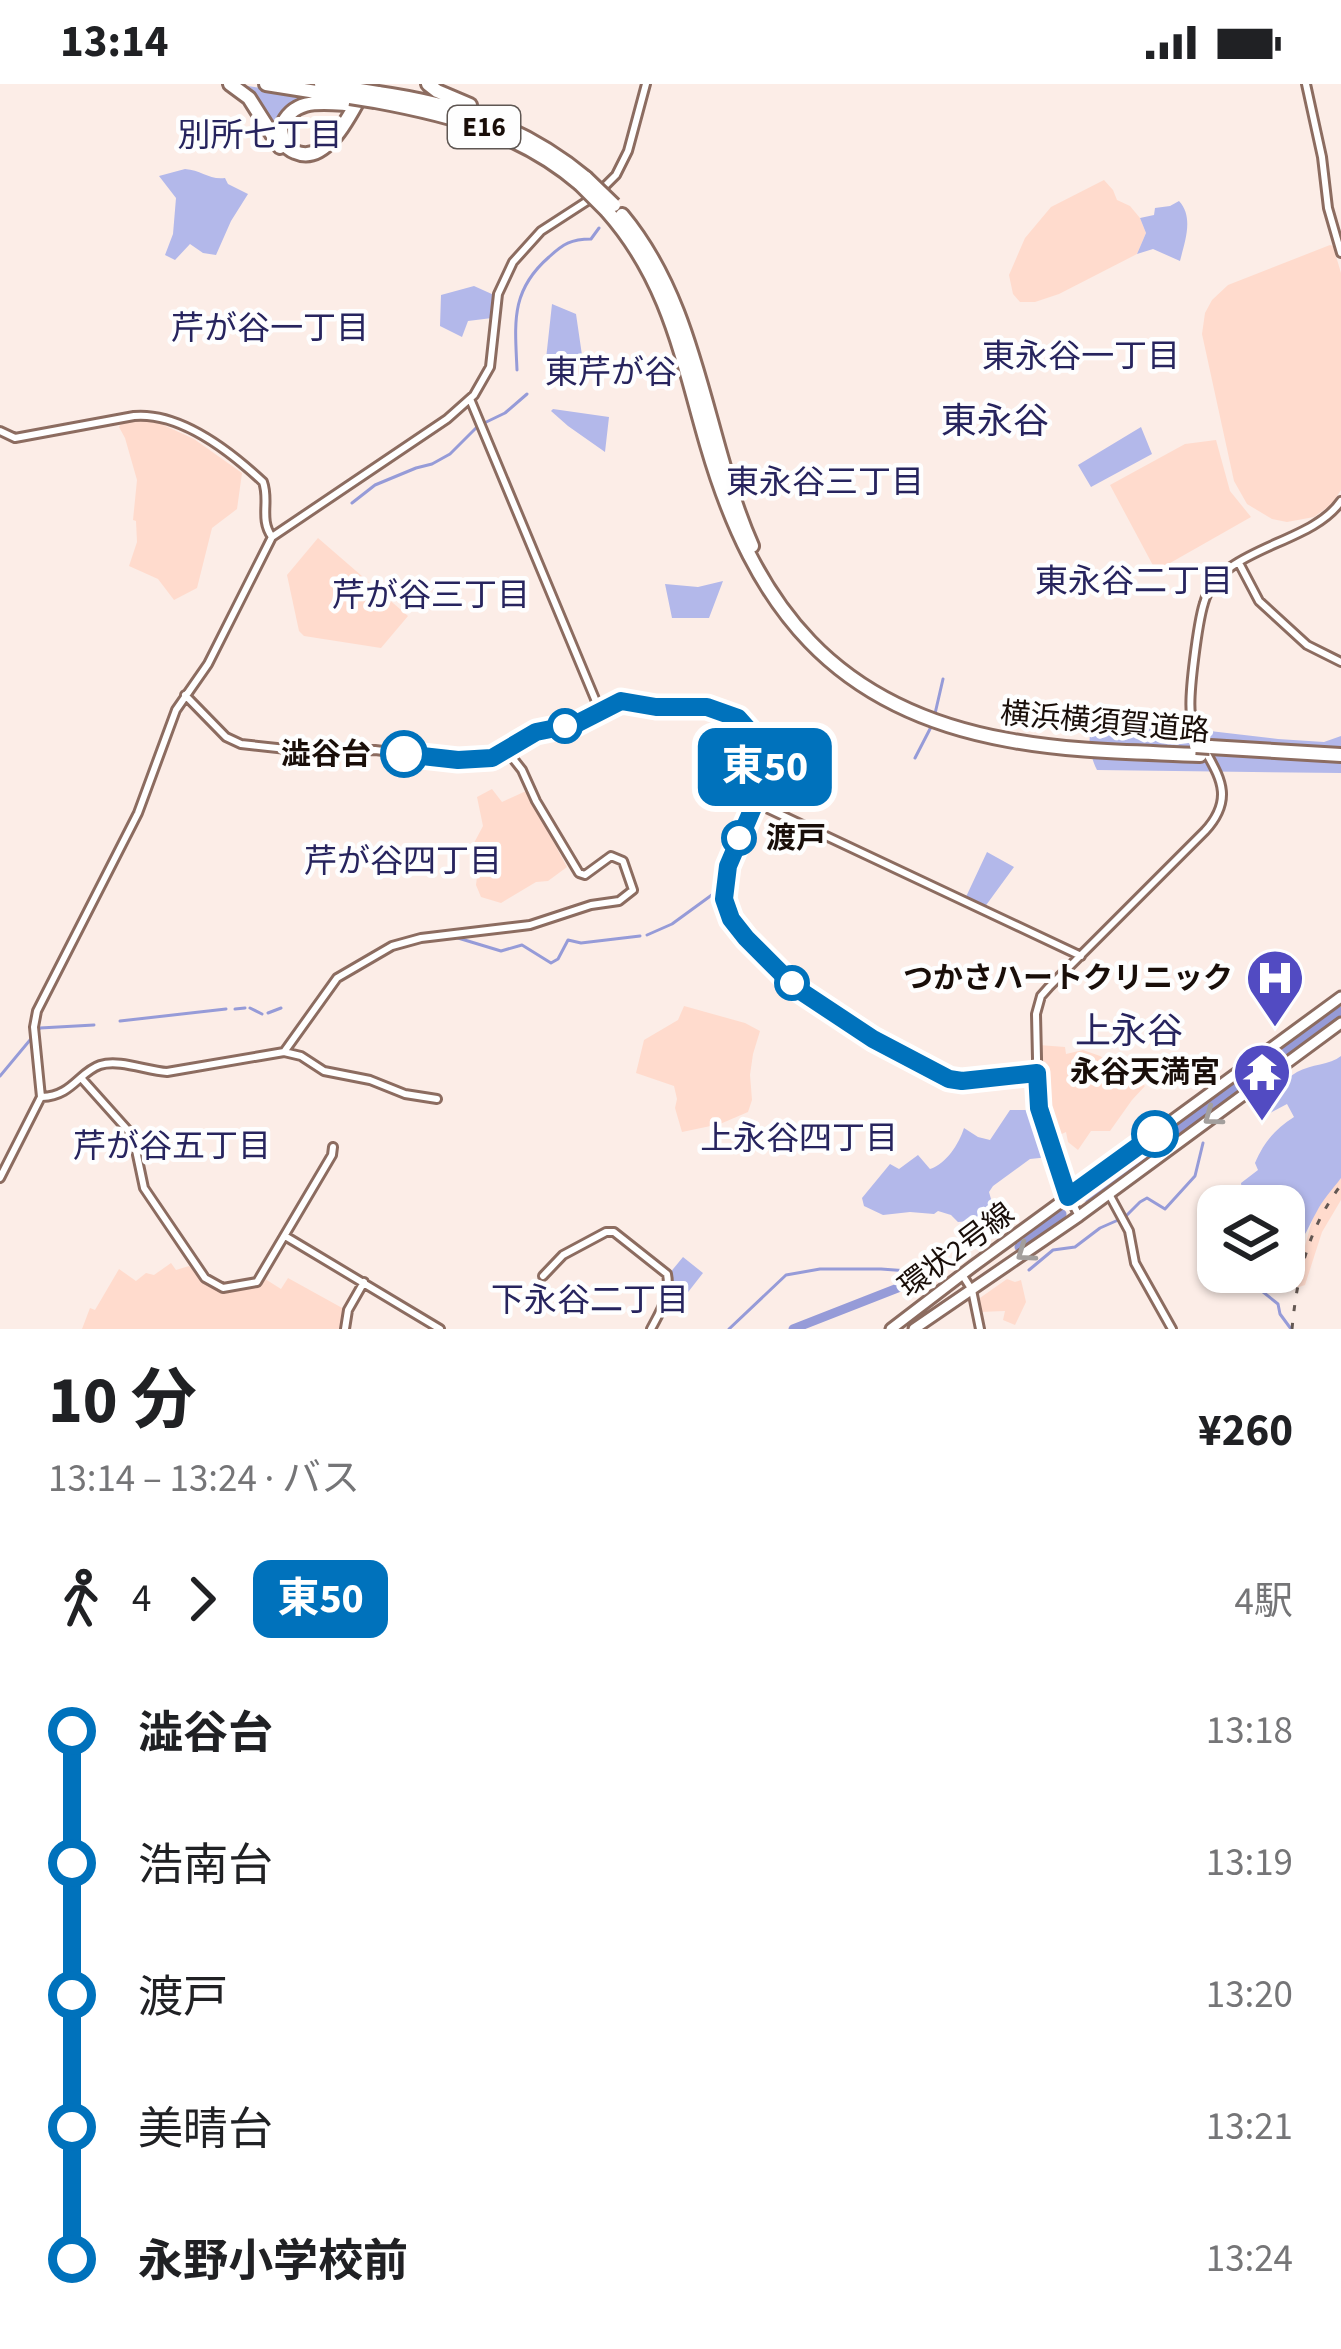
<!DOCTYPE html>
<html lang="ja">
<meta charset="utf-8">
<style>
:root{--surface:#fff;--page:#f6f6f6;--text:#202124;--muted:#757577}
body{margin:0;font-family:"Source Sans 3","Noto Sans JP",sans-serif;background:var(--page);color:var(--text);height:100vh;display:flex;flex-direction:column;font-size:45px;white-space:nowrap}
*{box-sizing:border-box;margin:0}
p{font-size:39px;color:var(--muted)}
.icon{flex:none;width:66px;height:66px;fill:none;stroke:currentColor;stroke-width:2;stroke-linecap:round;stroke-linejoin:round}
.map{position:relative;height:1245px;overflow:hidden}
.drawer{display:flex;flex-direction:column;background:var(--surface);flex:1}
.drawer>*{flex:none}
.badge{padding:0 24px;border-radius:18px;font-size:42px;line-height:78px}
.controls{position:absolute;left:1197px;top:1101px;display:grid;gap:24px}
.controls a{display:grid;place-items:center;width:108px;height:108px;border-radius:24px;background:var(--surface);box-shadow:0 3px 9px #0004;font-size:60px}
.map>.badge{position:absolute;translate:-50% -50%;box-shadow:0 0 0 6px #fff}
.legs{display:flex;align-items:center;gap:18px;height:132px;padding:0 48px;font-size:39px}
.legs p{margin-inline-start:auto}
.summary{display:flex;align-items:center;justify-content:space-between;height:204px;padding:0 48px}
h1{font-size:66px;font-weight:700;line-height:90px}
ul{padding:0 48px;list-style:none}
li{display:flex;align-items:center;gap:42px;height:132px;font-size:45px}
li i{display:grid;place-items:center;width:18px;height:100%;margin:0 15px;background:currentColor}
li i::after{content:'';width:30px;height:30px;margin:-15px;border:9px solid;border-radius:50%;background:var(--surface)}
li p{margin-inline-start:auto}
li:first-child i{background:linear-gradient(#0000 50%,currentColor 0)}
li:last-child i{background:linear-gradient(currentColor 50%,#0000 0)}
.status{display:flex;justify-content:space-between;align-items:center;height:84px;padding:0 60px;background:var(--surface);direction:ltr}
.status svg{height:33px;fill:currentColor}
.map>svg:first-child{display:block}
.built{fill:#ffdbcd}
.green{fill:#b3b8ea}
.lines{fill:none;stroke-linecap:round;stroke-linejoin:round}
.stream{stroke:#969bd8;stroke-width:3}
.river{stroke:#969bd8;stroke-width:9}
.tertiary-casing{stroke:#8c6c60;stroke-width:12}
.primary-casing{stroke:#8c6c60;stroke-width:15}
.motorway-casing{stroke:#8c6c60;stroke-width:18}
.tertiary{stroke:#fff;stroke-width:6}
.primary{stroke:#fff;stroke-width:9}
.motorway{stroke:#fff;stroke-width:12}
.rail{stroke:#645853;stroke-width:3;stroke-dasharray:6 12;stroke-linecap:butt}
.motorway-bridge-casing{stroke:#8c6c60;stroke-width:18;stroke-linecap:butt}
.motorway-bridge{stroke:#fff;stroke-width:12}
.oneway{stroke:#a39f9d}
.line-1-casing{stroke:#fff;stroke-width:27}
.line-1{stroke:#0072bc;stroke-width:18}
.stop-1-dot{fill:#fff;stroke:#0072bc;stroke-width:6}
.labels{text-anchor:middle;stroke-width:9;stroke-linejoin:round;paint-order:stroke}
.shield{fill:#fefefe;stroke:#5e5652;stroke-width:3}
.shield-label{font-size:27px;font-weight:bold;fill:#190e09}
.street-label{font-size:30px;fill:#190e09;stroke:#fefefe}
.stop-label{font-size:30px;font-weight:bold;fill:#190e09;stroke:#fefefe;text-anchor:end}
.poi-label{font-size:30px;font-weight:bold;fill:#190e09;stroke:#fefefe;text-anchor:end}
.neighbourhood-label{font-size:33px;fill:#27245e;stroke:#fefefe}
.quarter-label{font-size:36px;fill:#27245e;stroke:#fefefe}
</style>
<div class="status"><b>13:14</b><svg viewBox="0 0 49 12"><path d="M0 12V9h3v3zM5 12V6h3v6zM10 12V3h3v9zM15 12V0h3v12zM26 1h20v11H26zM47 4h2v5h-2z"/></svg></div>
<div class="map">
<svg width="1341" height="1245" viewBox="0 0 1341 1245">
<rect width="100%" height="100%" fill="#fcede7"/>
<!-- built -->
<path class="built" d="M1104,96L1113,106L1117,116L1130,122L1140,134L1146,149L1137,170L1059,210L1035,218H1020L1013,210L1009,191L1025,154L1051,123Z
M1330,161L1333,162L1341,189V406L1332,420L1314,433L1287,438L1272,435L1247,420L1234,397L1202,250L1205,229L1212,216L1228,201Z
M144,335L157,338L194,355L242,389L237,425L212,444L197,504L174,516L158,495L129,482L137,458L136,437L133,436L137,396L125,354L119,343L122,337Z
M1216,356L1230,407L1251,433L1156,487L1110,401L1185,360Z
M318,454L408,532L381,564L304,552L299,547L287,491Z
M492,705L502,718L526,707L567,783L548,797L536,798L501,819L481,813L476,801L478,785L474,759L483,742L477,713Z
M684,922L745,939L760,947L753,970L750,991L752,1016L748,1028L720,1040L682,1048L675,1024L677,1015L674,1002L636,989L644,956L678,936Z
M1039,961L1065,963L1066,970L1083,966L1100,972L1145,1002L1132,1016L1110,1047H1091L1078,1066L1068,1058L1066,1048L1051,1055L1042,1024Z
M1341,1094V1116L1322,1148L1305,1201L1293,1205L1313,1133L1328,1108Z
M171,1179L176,1186L189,1182L204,1199L219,1208L257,1202L262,1193L281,1205L288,1194L344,1225L342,1245H82L90,1224L95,1226L119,1185L136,1197L146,1189L154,1191Z
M1007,1195L1015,1198L1021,1196L1026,1218L1015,1241L1003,1236L1005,1227L979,1228L977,1216Z"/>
<!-- green -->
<path class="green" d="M241,1L313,12L312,15L282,26L274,42L275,51L249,8Z
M185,85C201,86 209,96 225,94L228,100L248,110L231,137L216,171L203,169L190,160L175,176L165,171L173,150L176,114L159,92Z
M1179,117C1194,133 1185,157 1180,177L1153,165L1137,170L1146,149L1140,134L1154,131L1155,124L1170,122Z
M474,202L494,211L492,234L468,237L462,253L440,242L441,211Z
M552,220L576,230L583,278L546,275Z
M553,325L609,333L605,368L568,342L551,327Z
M1141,343L1152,370L1091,403L1078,381Z
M723,497L709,534H672L665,500L698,503Z
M1107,635L1278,655L1324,658L1341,652V689L1097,686C1090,673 1086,651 1094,638Z
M987,768L1014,783L984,824L965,815Z
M1341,972V1094C1332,1106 1323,1115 1316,1129C1308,1143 1306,1153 1293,1164L1284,1162V1122H1233L1243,1114L1241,1099L1258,1086L1255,1079C1264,1058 1275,1045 1294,1033L1287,1020L1266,1031L1256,1018C1269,1008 1283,997 1297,988C1311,980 1330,981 1341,972Z
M1010,1026H1036L1049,1073L1030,1075L993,1102L989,1108L993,1122L975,1142L970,1137L958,1138L951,1131L938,1127L934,1130L910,1128L883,1131L864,1122L862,1114L890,1080L899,1085L918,1071L930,1085C946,1080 959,1060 964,1044L978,1053L990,1056Z
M683,1173L703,1189L678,1221L668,1215L671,1203L669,1190Z"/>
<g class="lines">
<!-- stream -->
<path class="stream" d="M517,286C515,239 510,207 549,173C563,160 571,155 591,155L599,144
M352,419L375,401L416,384L432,380L450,370L478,342L505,329L527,310
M934,634L943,595
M915,674L931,643
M647,851L672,840L720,805L726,774
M458,854L501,867L522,861L551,879L558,875L568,856L581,859L640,852
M250,924L262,930
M235,925L245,924
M268,929L281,924
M120,937L226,925
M0,992L40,944L94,941
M1029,1186L1053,1166L1075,1163L1100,1144L1125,1133L1140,1118L1147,1114L1165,1125L1195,1092L1203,1059
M1248,1196L1278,1220L1280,1230L1291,1245
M729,1245L786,1191L820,1185H881L936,1189"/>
<!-- river -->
<path class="river" d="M1085,1113L1341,927
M1019,1163L1062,1130
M793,1245L936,1189"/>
<!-- tertiary casing -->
<g class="tertiary-casing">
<path id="tertiary" d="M1306,0L1322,73L1328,124L1341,169
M470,315L600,627
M0,347L15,354L134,332C180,328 231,368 263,398C270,417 259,435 272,453
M1239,479L1259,517L1307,561L1341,578
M185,611L226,653L241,660L305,667L375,666L458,676L492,674L514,663L536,648L576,640L621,617L656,623H708L727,629L744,639L758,659L765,679L761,705L732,768L726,799V824L741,848L797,903L873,955L949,995L970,997L1037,989
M756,719L1081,872
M284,968L301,972L324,987L370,996L405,1010L437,1015
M82,995L133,1052L144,1104L205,1194L223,1204L257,1198L332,1071L333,1063
M42,1013C72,1012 79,988 100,981C120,975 147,987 167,988L284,968L337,894L392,862L421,854L530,841L591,821L619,817L633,806L623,777L611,772L585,791L579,789L536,717L522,686L507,667
M0,1094L41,1013L34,943L37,927L138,729L176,626L208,580L272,453L447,335L474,311L490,283L498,210L513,178L541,147L595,112L616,91L628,67L646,0
M1109,1110L1129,1147L1135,1179L1172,1245
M1079,1132L1064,1103L1038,1019L1036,930L1041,912L1049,903L1205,747C1247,701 1199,677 1191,630C1188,612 1198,538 1204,519C1220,462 1310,462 1341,417
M285,1152L440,1245
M543,1192L563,1171L606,1148H614L667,1190C671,1211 661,1226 651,1245
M963,1192L972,1206L980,1245
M345,1245L348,1226L364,1198"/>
</g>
<!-- primary casing -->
<g class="primary-casing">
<path id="primary" d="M891,1245L972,1183L1341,913
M914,1245L1079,1132L1341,939"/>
</g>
<!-- motorway casing -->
<g class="motorway-casing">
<path id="motorway" d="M230,0L249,14L280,63
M266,0L348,13
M321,0L354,5
M428,0L437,7L470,21
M378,9C456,20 525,43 586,94
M375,17C451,31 521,49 580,100
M346,20C318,18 292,15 281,44C282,55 284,64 295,68C329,83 354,22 367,0
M607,127C669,197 682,275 707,361C754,523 834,625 1008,656C1071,668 1137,668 1200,671
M622,131C700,225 704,353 752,462
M1210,663L1341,671"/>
</g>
<!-- tertiary -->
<use href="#tertiary" class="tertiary"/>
<!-- primary -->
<use href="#primary" class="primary"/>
<!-- motorway -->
<use href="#motorway" class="motorway"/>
<!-- rail -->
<path class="rail" d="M1224,1106L1240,1114
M1292,1245C1297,1191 1308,1145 1341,1101"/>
<!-- motorway-bridge casing -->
<g class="motorway-bridge-casing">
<path id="motorway-bridge" d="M354,5L378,9
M350,13L375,17
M586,94L614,121
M580,100L607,127
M1196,662L1210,663"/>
</g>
<!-- motorway-bridge -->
<use href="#motorway-bridge" class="motorway-bridge"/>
</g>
<!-- one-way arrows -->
<defs><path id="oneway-chevron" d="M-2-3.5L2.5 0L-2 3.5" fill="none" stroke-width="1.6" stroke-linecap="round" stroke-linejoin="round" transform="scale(3)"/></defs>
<g class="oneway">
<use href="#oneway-chevron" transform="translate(1212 1033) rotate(144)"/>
<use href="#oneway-chevron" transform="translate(1025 1169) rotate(145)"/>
</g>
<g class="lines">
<!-- line-1 casing -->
<g class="line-1-casing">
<path id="line-1" d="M404,670L458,676L492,674L536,648L576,640L621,617L656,623H707L738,634L754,652L763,668L765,679L761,705L728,782L724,815L731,835L746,854L796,904L873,955L949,995L962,997L1037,989L1039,1024L1068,1113L1155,1050"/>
</g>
<!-- line-1 -->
<use href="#line-1" class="line-1"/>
</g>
<!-- icons -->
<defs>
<g id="hospital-pin" transform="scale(3)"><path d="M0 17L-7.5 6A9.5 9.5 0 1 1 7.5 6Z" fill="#524bc2" stroke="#fefefe"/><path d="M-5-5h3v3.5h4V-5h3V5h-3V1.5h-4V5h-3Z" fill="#fff"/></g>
<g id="temple-pin" transform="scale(3)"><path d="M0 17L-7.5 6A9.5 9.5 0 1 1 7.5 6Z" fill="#524bc2" stroke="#fefefe"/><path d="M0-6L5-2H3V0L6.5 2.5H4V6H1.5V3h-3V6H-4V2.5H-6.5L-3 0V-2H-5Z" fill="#fff"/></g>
</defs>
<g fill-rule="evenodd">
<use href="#hospital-pin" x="1275" y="894"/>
<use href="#temple-pin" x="1262" y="988"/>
</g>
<!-- markers -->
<g class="stop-1-dot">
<circle cx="565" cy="642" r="15"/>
<circle cx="404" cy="670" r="21"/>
<circle cx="739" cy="754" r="15"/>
<circle cx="792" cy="899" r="15"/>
<circle cx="1155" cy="1050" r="21"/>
</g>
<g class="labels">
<!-- shield labels -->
<rect class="shield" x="448" y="22" width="72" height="42" rx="9"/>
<g class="shield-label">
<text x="484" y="52">E16</text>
</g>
<!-- street labels -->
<g class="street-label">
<text transform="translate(1105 638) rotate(5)" y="10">横浜横須賀道路</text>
<text transform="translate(956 1166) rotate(-37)" y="10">環状2号線</text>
</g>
<!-- stop labels -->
<g class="stop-label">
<text x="371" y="680">澁谷台</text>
<text x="766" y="764" text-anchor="start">渡戸</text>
</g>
<!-- poi labels -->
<g class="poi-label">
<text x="1233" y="904">つかさハートクリニック</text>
<text x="1220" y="998">永谷天満宮</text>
</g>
<!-- neighbourhood labels -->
<g class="neighbourhood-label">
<text x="260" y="62">別所七丁目</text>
<text x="270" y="255">芹が谷一丁目</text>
<text x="1081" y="283">東永谷一丁目</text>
<text x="611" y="299">東芹が谷</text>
<text x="825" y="409">東永谷三丁目</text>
<text x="1134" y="508">東永谷二丁目</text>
<text x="431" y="522">芹が谷三丁目</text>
<text x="403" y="788">芹が谷四丁目</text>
<text x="799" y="1065">上永谷四丁目</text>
<text x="172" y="1073">芹が谷五丁目</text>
<text x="590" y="1227">下永谷二丁目</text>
</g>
<!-- quarter labels -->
<g class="quarter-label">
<text x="995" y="349">東永谷</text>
<text x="1129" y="959">上永谷</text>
</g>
</g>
</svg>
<div class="controls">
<a><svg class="icon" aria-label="layers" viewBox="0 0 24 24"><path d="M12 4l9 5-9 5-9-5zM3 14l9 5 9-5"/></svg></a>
</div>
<b class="badge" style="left:765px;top:683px;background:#0072bc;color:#fff">東50</b>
</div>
<section class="drawer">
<div class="summary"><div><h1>10 分</h1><p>13:14 – 13:24 · バス</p></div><b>¥260</b></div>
<div class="legs"><svg class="icon" aria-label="walk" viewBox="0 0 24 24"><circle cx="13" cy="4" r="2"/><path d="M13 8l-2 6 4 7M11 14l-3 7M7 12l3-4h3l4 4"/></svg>4<svg class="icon" aria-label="forward" viewBox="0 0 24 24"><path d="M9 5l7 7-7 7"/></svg><b class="badge" style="background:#0072bc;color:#fff">東50</b><p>4駅</p></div>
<ul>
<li><i style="color:#0072bc"></i><b>澁谷台</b><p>13:18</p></li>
<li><i style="color:#0072bc"></i><span>浩南台</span><p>13:19</p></li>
<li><i style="color:#0072bc"></i><span>渡戸</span><p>13:20</p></li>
<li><i style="color:#0072bc"></i><span>美晴台</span><p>13:21</p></li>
<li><i style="color:#0072bc"></i><b>永野小学校前</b><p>13:24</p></li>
</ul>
</section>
